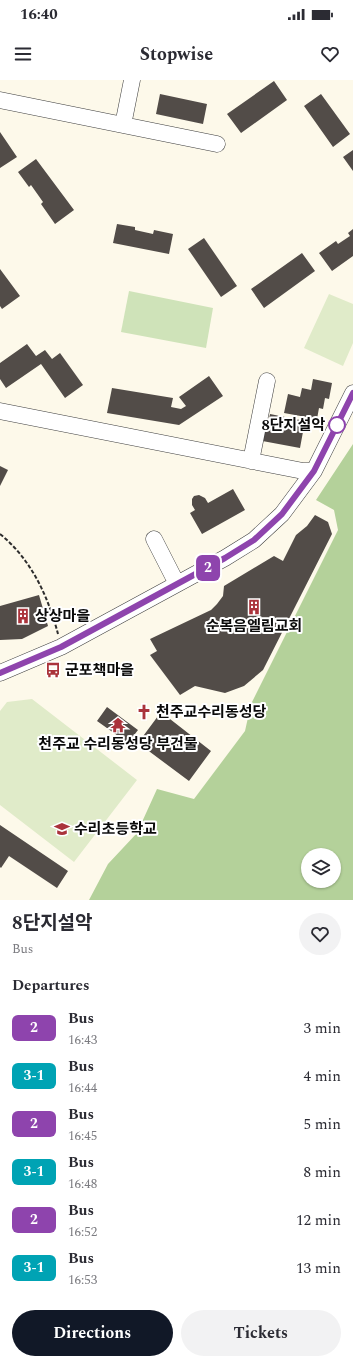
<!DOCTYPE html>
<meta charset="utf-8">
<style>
:root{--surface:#fff;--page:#f2f2f3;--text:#2b2b33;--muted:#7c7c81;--accent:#111827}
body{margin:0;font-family:Spectral,"Noto Sans KR",serif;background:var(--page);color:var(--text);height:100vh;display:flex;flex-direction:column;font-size:15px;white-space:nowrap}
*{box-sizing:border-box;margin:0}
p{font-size:13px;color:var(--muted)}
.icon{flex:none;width:22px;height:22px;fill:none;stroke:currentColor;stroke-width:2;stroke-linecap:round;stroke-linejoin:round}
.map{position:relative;height:820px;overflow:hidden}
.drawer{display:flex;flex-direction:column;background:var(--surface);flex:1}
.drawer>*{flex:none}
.badge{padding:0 8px;border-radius:6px;font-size:14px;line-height:26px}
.tools{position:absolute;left:301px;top:768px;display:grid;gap:8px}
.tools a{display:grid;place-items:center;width:40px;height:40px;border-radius:50%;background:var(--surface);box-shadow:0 1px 3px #0004;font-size:20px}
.map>.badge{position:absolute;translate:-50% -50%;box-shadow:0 0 0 2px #fff}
h2{padding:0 12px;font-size:15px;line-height:36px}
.round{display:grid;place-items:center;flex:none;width:42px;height:42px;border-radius:21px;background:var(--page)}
.head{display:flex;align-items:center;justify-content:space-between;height:68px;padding:0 12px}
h1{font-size:19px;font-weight:700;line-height:30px}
.button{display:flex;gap:8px;margin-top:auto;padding:8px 12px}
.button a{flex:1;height:46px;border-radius:24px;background:var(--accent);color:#fff;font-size:16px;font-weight:700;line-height:46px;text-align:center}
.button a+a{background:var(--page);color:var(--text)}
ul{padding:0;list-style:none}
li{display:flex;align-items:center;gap:12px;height:48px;padding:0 12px}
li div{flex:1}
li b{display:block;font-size:15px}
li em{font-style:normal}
li .badge{min-width:44px;font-weight:700;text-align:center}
.status{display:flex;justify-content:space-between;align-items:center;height:28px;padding:0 20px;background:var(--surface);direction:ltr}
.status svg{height:11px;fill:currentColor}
header{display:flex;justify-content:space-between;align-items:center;height:52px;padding:0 12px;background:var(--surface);font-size:18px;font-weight:700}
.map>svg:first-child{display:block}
.green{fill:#cfe3b9}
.forest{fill:#b4d19a;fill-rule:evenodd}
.pitch{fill:#e0ebc9}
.building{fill:#524c48}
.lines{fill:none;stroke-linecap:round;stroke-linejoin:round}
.minor-casing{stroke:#3e3e3e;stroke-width:17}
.path{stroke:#2d2d2d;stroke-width:2;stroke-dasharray:4 2;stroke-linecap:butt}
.minor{stroke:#fff;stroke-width:16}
.line-casing{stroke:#fff;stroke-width:9}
.line{stroke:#8e44ad;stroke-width:6}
.stop-dot{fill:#fff;stroke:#8e44ad;stroke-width:2}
.labels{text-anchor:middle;stroke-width:4;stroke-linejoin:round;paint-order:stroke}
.stop-label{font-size:15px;font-weight:bold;fill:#0b0b0b;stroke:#fff;text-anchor:end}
.poi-label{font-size:15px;font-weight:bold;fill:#0b0b0b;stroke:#fff;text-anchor:start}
</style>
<div class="status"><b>16:40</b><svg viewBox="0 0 49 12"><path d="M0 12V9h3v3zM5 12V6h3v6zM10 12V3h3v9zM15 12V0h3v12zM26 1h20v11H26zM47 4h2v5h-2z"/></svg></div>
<header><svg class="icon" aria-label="menu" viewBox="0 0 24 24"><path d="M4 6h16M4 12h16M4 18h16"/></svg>Stopwise<svg class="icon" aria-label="heart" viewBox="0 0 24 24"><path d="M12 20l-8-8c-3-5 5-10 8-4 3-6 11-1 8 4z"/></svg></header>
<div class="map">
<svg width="353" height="820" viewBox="0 0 353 820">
<rect width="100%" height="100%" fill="#fdf9ea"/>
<!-- green -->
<path class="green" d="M129,211L213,228L206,268L121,252Z"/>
<!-- forest -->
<path class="forest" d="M353,364V820H89L108,784L137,753L157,709L194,719L245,651L251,624L338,450L334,430L316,420ZM308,775H334V801H308Z"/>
<!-- pitch -->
<path class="pitch" d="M329,214L353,224V263L343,286L304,268Z
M32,619L137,700L74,782L0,725V631L7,622Z"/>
<!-- building -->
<path class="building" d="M274,1L287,20L241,53L227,34Z
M160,14L207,24L203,44L156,34Z
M321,14L350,54L333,67L304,26Z
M0,52L17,77L0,88Z
M353,70V91L343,77Z
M36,79L74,130L55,144L41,124L43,122L31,105L29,107L18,92Z
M117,144L135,147V150L153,154L154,150L173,154L169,174L113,163Z
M353,149V176L332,191L319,173L336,161L338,164L350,156L348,153Z
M204,158L237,206L221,217L188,169Z
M302,173L315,191L264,228L251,209Z
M0,189L20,216L2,229L0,226Z
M27,264L36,276L45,270L52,279L60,273L83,305L65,318L41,284L6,308L0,299V283Z
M209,296L223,316L179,345L107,333L112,308L173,318L171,327L181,329L186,326L179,317Z
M313,299L332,303L329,319L325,318L323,329L319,328L317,339L284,333L288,314L300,317L302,308L311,310Z
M270,334L305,341L300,368L257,360L260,343L268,344Z
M0,386L8,390L0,406Z
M233,409L245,430L202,454L190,433L195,430L192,425V419L194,416L199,415L205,418L208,423Z
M315,435L328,442L332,454L263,590L244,606L225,613L195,606L180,615L150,575L157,571L150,559L211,530L217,524L223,516L224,506L274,476L283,481L296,455L307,446Z
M39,515L48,546L22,559L0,560V526Z
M107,627L138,650L128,663L97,641Z
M161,632L211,671L189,701L138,663Z
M0,745L68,791L57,808L9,776L1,788L0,787Z"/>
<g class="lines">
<!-- minor casing -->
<g class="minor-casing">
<path id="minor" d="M0,20L217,64
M123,45L132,0
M0,331L303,391H314
M251,381L267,301
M154,459L177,504
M0,593L61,567L225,478L254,460L282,434L314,391L353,313"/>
</g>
<!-- path -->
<path class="path" d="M0,454C31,479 48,516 58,554"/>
<!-- minor -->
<use href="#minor" class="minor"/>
</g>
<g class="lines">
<!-- line casing -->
<g class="line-casing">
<path id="line" d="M0,593L61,567L225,478L254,460L282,434L314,391L353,313"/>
</g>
<!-- line -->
<use href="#line" class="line"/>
</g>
<!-- icons -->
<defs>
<g id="building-bare" transform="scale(1.2)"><path d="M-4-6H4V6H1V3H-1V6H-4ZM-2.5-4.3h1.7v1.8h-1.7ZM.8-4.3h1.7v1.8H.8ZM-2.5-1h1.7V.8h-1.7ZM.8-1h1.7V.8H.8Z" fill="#aa333b" stroke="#fff" stroke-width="2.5" paint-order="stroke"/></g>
<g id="bus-bare" transform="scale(1.2)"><path d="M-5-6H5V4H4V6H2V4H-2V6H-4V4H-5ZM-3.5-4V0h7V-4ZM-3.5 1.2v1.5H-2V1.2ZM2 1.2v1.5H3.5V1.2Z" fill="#aa333b" stroke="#fff" stroke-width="2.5" paint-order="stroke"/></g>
<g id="church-bare" transform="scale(1.2)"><path d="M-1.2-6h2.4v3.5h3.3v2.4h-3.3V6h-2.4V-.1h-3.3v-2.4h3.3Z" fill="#aa333b" stroke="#fff" stroke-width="2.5" paint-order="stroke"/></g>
<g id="temple-bare" transform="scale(1.2)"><path d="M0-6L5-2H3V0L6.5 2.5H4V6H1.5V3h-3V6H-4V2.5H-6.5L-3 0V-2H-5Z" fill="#aa333b" stroke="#fff" stroke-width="2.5" paint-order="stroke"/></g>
<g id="school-bare" transform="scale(1.2)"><path d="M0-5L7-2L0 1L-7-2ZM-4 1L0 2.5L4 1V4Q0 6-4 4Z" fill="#aa333b" stroke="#fff" stroke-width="2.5" paint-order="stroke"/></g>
</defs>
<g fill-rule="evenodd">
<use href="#building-bare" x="254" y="527"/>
<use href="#building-bare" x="23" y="536"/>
<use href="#bus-bare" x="53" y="590"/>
<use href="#church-bare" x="144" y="632"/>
<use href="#temple-bare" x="118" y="645"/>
<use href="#school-bare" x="62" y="749"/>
</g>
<!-- markers -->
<circle class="stop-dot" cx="337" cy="345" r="8"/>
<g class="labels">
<!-- stop labels -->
<g class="stop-label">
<text x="325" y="350">8단지설악</text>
</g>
<!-- poi labels -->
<g class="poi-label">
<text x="35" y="541">상상마을</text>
<text x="254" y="551" text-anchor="middle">순복음엘림교회</text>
<text x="65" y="595">군포책마을</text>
<text x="156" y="637">천주교수리동성당</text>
<text x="118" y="669" text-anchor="middle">천주교 수리동성당 부건물</text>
<text x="74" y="754">수리초등학교</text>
</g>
</g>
</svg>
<div class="tools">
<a><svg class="icon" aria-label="layers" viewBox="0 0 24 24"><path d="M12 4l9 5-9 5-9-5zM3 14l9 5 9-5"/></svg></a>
</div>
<b class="badge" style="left:208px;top:488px;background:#8e44ad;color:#fff">2</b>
</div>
<section class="drawer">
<div class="head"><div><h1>8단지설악</h1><p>Bus</p></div><a class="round"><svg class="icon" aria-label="heart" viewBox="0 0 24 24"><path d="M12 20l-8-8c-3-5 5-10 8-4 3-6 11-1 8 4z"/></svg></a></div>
<h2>Departures</h2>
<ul>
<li><span class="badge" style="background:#8e44ad;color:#fff">2</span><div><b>Bus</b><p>16:43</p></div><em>3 min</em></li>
<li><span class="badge" style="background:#00a3b4;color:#fff">3-1</span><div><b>Bus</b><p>16:44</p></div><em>4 min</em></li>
<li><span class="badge" style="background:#8e44ad;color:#fff">2</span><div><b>Bus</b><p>16:45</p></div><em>5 min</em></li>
<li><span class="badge" style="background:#00a3b4;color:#fff">3-1</span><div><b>Bus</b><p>16:48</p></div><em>8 min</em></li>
<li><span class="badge" style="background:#8e44ad;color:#fff">2</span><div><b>Bus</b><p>16:52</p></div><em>12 min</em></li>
<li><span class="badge" style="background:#00a3b4;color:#fff">3-1</span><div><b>Bus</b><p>16:53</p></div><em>13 min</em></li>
</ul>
<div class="button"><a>Directions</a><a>Tickets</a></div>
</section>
